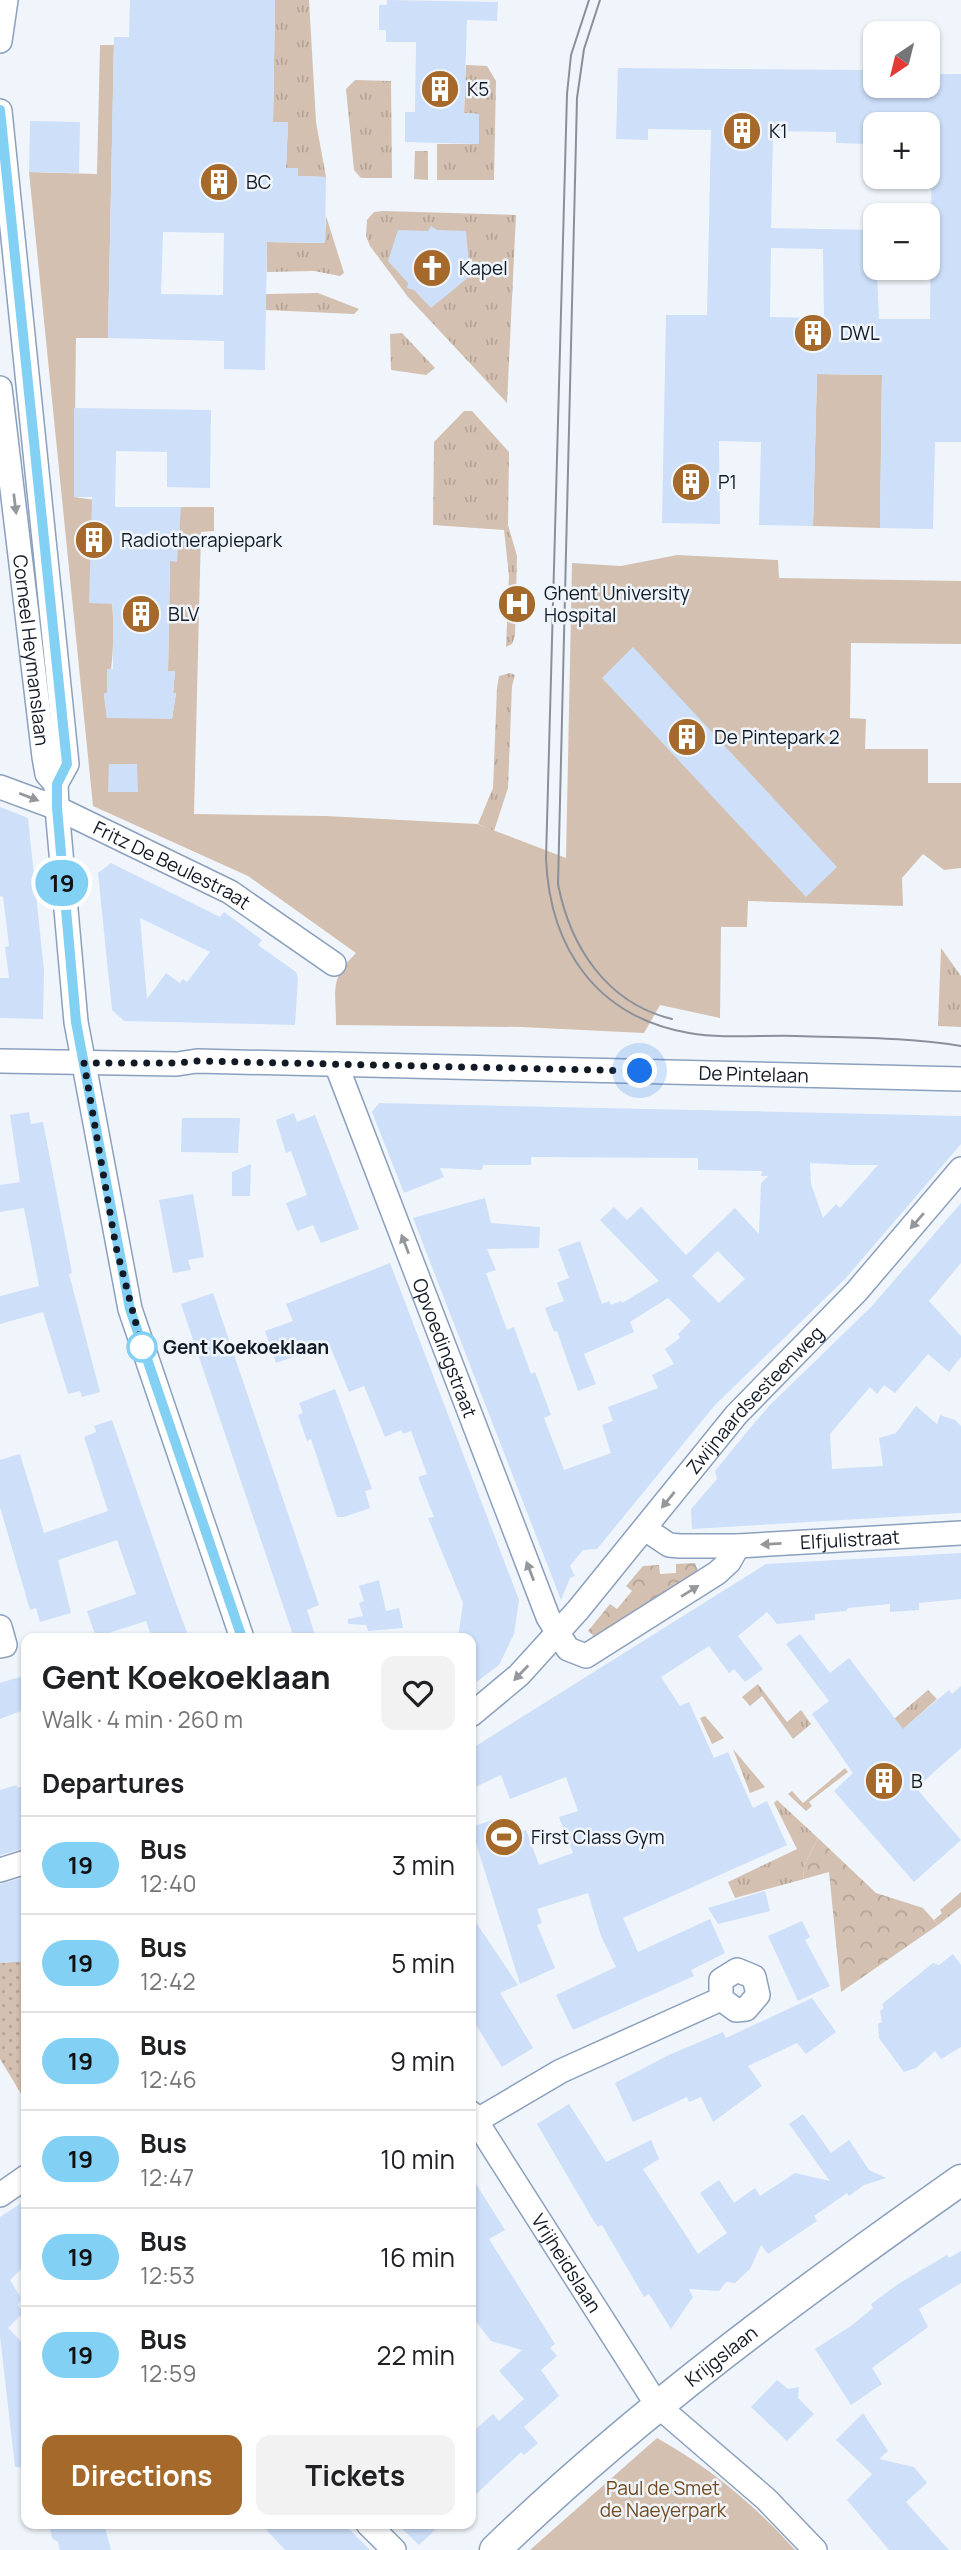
<!DOCTYPE html>
<meta charset="utf-8">
<style>
:root{--surface:#fff;--page:#f2f2f2;--text:#202124;--muted:#757577;--line:#e0e0e0;--accent:#a56a2b}
body{margin:0;font-family:Manrope,sans-serif;background:var(--page);color:var(--text);height:100vh;display:flex;flex-direction:column;font-size:26px;white-space:nowrap}
*{box-sizing:border-box;margin:0}
p{font-size:23px;color:var(--muted)}
.icon{flex:none;width:38px;height:38px;fill:none;stroke:currentColor;stroke-width:2;stroke-linecap:round;stroke-linejoin:round}
.map{position:relative;flex:1;overflow:hidden}
.drawer{position:absolute;left:21px;top:1633px;width:455px;height:896px;display:flex;flex-direction:column;background:var(--surface);border-radius:14px;box-shadow:0 2px 5px #0004}
.drawer>*{flex:none}
.badge{padding:0 14px;border-radius:23px;font-size:24px;line-height:46px}
.needle{width:46px;rotate:215deg}
.controls{position:absolute;left:863px;top:21px;display:grid;gap:14px}
.controls a{display:grid;place-items:center;width:77px;height:77px;border-radius:14px;background:var(--surface);box-shadow:0 2px 5px #0004;font-size:35px}
.you{position:absolute;width:35px;height:35px;margin:-18px;border:5px solid #fff;border-radius:50%;background:#1a73e8;box-shadow:0 0 0 10px #1a73e833}
.map>.badge{position:absolute;translate:-50% -50%;box-shadow:0 0 0 4px #fff}
h2{padding:0 21px;font-size:26px;line-height:63px}
.round{display:grid;place-items:center;flex:none;width:74px;height:74px;border-radius:14px;background:var(--page)}
.headline{display:flex;align-items:center;justify-content:space-between;height:119px;padding:0 21px}
h1{font-size:33px;font-weight:700;line-height:52px}
.primary-button{display:flex;gap:14px;margin-top:auto;padding:14px 21px}
.primary-button a{flex:1;height:80px;border-radius:14px;background:var(--accent);color:#fff;font-size:28px;font-weight:700;line-height:80px;text-align:center}
.primary-button a+a{background:var(--page);color:var(--text)}
ul{padding:0;list-style:none}
li{display:flex;align-items:center;gap:21px;height:98px;padding:0 21px;border-top:2px solid var(--line)}
li div{flex:1}
li b{display:block;font-size:26px}
li em{font-style:normal}
li .badge{min-width:77px;font-weight:700;text-align:center}
.map>svg:first-child{display:block}
.grass{fill:url(#grass-tufts)}
.forest{fill:url(#forest-crowns)}
.park{fill:#d3c0b0}
.garden{fill:url(#garden-dots)}
.building{fill:#cddff9;fill-rule:evenodd}
.lines{fill:none;stroke-linecap:round;stroke-linejoin:round}
.minor-casing{stroke:#8ba0bd;stroke-width:26}
.major-casing{stroke:#8ba0bd;stroke-width:33}
.minor{stroke:#fff;stroke-width:23}
.major{stroke:#fff;stroke-width:30}
.tram{stroke:#8a9099;stroke-width:2}
.oneway{fill:#94989d}
.line-casing{stroke:#fff;stroke-width:16}
.line{stroke:#83d0f5;stroke-width:10}
.walk{stroke:#121a25;stroke-width:7;stroke-dasharray:0 12.6}
.stop-dot{fill:#fff;stroke:#83d0f5;stroke-width:3.5}
.labels{text-anchor:middle;stroke-width:5;stroke-linejoin:round;paint-order:stroke}
.poi-label{font-size:19px;fill:#121a25;stroke:#f0f5fb;text-anchor:start}
.street-label{font-size:19px;fill:#121a25;stroke:#f0f5fb}
.stop-label{font-size:19px;font-weight:bold;fill:#121a25;stroke:#f0f5fb;text-anchor:start}
.park-label{font-size:19px;fill:#734a1f;stroke:#f0f5fb}
</style>
<div class="map">
<svg width="961" height="2550" viewBox="0 0 961 2550">
<defs>
<pattern id="grass-tufts" width="24" height="20" patternUnits="userSpaceOnUse" patternTransform="scale(1.75)"><rect width="24" height="20" fill="#d3c0b0"/><path d="M3 7l-1-3M5 7V3M7 7l1-3M15 17l-1-3M17 17v-4M19 17l1-3" fill="none" stroke="#b4a497"/></pattern>
<pattern id="forest-crowns" width="20" height="18" patternUnits="userSpaceOnUse" patternTransform="scale(1.75)"><rect width="20" height="18" fill="#d3c0b0"/><path d="M2 6a3 3 0 1 1 6 0M12 15a3 3 0 1 1 6 0" fill="none" stroke="#b4a497"/></pattern>
<pattern id="garden-dots" width="8" height="8" patternUnits="userSpaceOnUse" patternTransform="scale(1.75)"><rect width="8" height="8" fill="#d3c0b0"/><path d="M2 2h.1M6 6h.1" fill="none" stroke="#b4a497" stroke-width="1.8" stroke-linecap="round"/></pattern>
</defs>
<rect width="100%" height="100%" fill="#f0f5fb"/>
<!-- grass -->
<path class="grass" d="M275,0H309L316,122L326,177L298,176V168H286L288,122H273Z
M466,65L487,66L496,81L494,180H437V144H478L479,114L464,113Z
M355,80L391,81L392,178H361L354,170L346,89Z
M415,151H428V180L414,179Z
M383,211L516,215L507,403L408,297L370,246L366,236L367,220L374,212Z
M326,216L344,273L340,276L314,271L267,272V242L325,243Z
M318,293L359,309L354,314L266,310V294Z
M402,333L435,368L426,375L391,370L390,334Z
M464,411H472L509,452L508,525L517,556L515,636L512,644L506,647L509,576L504,530L433,525L434,442Z
M510,673L515,675L512,686L508,788L494,831L478,824L493,788L497,688L499,676Z
M941,948L961,976V1027L938,1026Z
M758,1684L787,1722L801,1710L811,1724L793,1739L762,1696L750,1706L742,1697Z
M928,1690L937,1699L883,1747L874,1736Z
M705,1716L724,1738L712,1744L700,1718Z
M733,1749L765,1787L750,1793Z
M845,1768L848,1772L809,1802L812,1806L806,1811L788,1794L792,1791L803,1803Z
M777,1800L818,1838L803,1868L804,1879L735,1898L728,1882L797,1849L774,1803Z
M961,1892V1907L938,1925L934,1920L942,1913L940,1910Z"/>
<!-- forest -->
<path class="forest" d="M695,1563L699,1574L595,1637L588,1631L610,1604L617,1609L632,1591L626,1586L643,1566L659,1565L660,1574L676,1573V1564Z
M818,1838L876,1893L923,1908L938,1925L841,1992L829,1872L804,1879L803,1868Z"/>
<!-- park -->
<path class="park" d="M100,45H114L108,338H76L74,497L102,501C108,564 121,631 107,693L104,694L107,718H172L176,693H173L175,671H168L170,561H177V542L180,541L178,507H214V531L201,532L194,814L326,816L477,824L566,858L572,563L621,566L677,555L778,560L779,578L961,581V644L851,643L850,718L866,719L865,749H928V783H961V868L944,870L923,854L902,878L903,906L748,901L747,927H721L720,1018L660,1005L644,1033L521,1027L336,1025C336,988 329,980 356,953L248,876L93,806L29,172L97,174Z
M817,374L882,375L880,528L813,526Z
M657,2438C709,2467 755,2505 795,2550H530Z"/>
<!-- garden -->
<path class="garden" d="M26,1961V2102L0,2059V1963Z"/>
<!-- building -->
<path class="building" d="M130,0H275L273,122H288L286,168H298V176L326,177L325,243L267,242L265,370L224,369V341L108,338L114,37H129ZM163,232L224,233L223,295L161,294Z
M387,0L498,2L497,21L467,20L464,113L479,114V144L405,142V112H415L416,42H386V30H379V5H387Z
M618,68L871,70L875,73V86H928V74H961V442H935L933,529L880,528L882,375L817,374L813,526L759,525L761,442L719,441L720,524L662,523L666,315H707L711,130L648,129V140L616,139ZM875,124H928V131H932L930,319H879L875,230L771,228L773,131L836,132V143L867,144L868,130H875ZM771,248L823,249L824,318L770,317Z
M30,121L80,122L79,173L29,172Z
M431,226L437,230L466,231L470,276L431,308L414,290L407,288L408,283L388,261L398,230L428,231Z
M74,408L211,410L210,488L167,487V452L116,451L115,507H181L177,562L170,561L168,671H175L173,693H176L172,719L107,718L104,693H107V669H113V604L89,603L92,497H74Z
M633,647L837,867L806,897L602,678Z
M109,764H137L138,792H108Z
M0,807L28,818L44,971L43,1019L0,1018V978H9L5,947L9,946L3,897L0,896Z
M111,863L220,917L224,912L262,940L258,945L296,972L298,978L295,1025L124,1021L112,1010L98,873ZM140,918L210,952L187,982L183,979L180,983L166,973L147,999Z
M379,1103L961,1116V1144L845,1279L715,1405L597,1549L583,1550L570,1566L575,1576L570,1578L561,1600L413,1218L485,1198L491,1223L540,1227L539,1248L487,1249L496,1270L486,1273L507,1330L514,1327L531,1374L535,1372L551,1415L544,1418L564,1470L611,1453L602,1425L613,1421L608,1407L658,1388L652,1375L674,1364L665,1349L680,1338L678,1334L691,1321L668,1298L630,1322L634,1332L584,1354L596,1384L578,1391L557,1331L554,1332L545,1308L564,1301L557,1283L569,1278L558,1249L580,1241L602,1304L609,1301L611,1305L621,1301L622,1303L659,1281L600,1220L614,1207L627,1220L641,1207L686,1255L735,1208L759,1234L761,1183L768,1176H761L762,1171L698,1170V1158L531,1157V1165H483L482,1170L440,1168L444,1177L404,1193L372,1112ZM810,1163L853,1165H878L840,1208L836,1204L823,1218L811,1184ZM718,1251L745,1279L719,1303L692,1276Z
M29,1112L31,1124L43,1122L72,1273L69,1274L100,1392L82,1397L80,1391L68,1394L43,1312L0,1324V1296L39,1286L24,1208L0,1212V1185L20,1182L10,1115Z
M294,1113L297,1122L315,1115L359,1229L321,1243L313,1225L297,1231L286,1203L307,1195L291,1151L286,1153L276,1120Z
M182,1118H240L238,1153L181,1152Z
M251,1164L250,1196H232V1172Z
M193,1194L204,1257L188,1260L191,1270L173,1273L159,1200Z
M961,1203V1263L929,1301L961,1336V1357L949,1372L928,1354L895,1393L884,1385L877,1394L870,1387L830,1434L832,1469L883,1466L879,1438L896,1433L916,1406L937,1424L940,1415L955,1420L961,1426V1513L692,1529L691,1509L717,1479L715,1471L746,1433L769,1406L872,1306Z
M390,1263L519,1600L514,1634L499,1665L471,1686V1638H458L463,1603L428,1518L434,1517L418,1477L427,1474L411,1431L403,1434L401,1430L385,1437L364,1386L349,1392L329,1344L276,1363L265,1331L293,1321L286,1304Z
M213,1293L319,1605L307,1610L316,1638H294L181,1304Z
M335,1389L372,1489L365,1491L370,1508L344,1517H337L311,1439L307,1441L298,1415L303,1413L299,1403Z
M112,1420L169,1584L189,1638H152L146,1621L96,1637L87,1611L136,1594L117,1540L58,1560L71,1613L40,1622L36,1608L30,1610L0,1507V1460L20,1454L44,1533L108,1511L84,1437L96,1432L94,1426Z
M961,1553V1599L919,1603V1610L890,1612V1604L848,1608L846,1611L815,1614V1620L777,1624L767,1612L738,1636L763,1669L745,1682L734,1669L729,1673L709,1646L661,1677L680,1706L689,1702L714,1758L728,1752L753,1808L767,1801L787,1845L623,1918L638,1952L710,1919L725,1953L691,1970L694,1976L573,2030L556,1995L616,1967L601,1936L588,1893L537,1909L542,1923L537,1925L555,1968L520,1984L471,1827L496,1819L502,1839L526,1830L539,1865L573,1853L559,1817L578,1811L566,1777L510,1799L501,1775L471,1789V1749L766,1564Z
M379,1580L386,1611L399,1608L403,1628L368,1631L366,1625L348,1624V1619L363,1616L359,1603L364,1601L359,1586Z
M800,1634L830,1673L849,1658L903,1729L949,1690L952,1694L961,1686V1748L916,1788L961,1840L914,1882L834,1791L853,1773L812,1714L829,1701L786,1644Z
M26,1675V1709L0,1719V1683Z
M17,1785V1788L26,1785V1848L0,1855V1790Z
M26,1877V1961L0,1963V1884Z
M765,1891L770,1911L718,1924L708,1908Z
M471,1915L518,1985L500,1993L533,2048L502,2067L471,2017Z
M802,1921L810,1937L805,1940L830,1986L798,2001L768,1936Z
M953,1954L961,1965V2047L941,2059L935,2051L916,2068L904,2072L879,2038L878,2024L882,2022L880,2011L884,2008L882,2004L933,1963L939,1965Z
M812,1998L836,2032L806,2054L797,2043L748,2066L762,2086L713,2122L701,2097L689,2102L687,2097L633,2122L615,2083L669,2055L723,2032L726,2038Z
M569,2104L606,2162L651,2140L659,2159L643,2169L698,2254L727,2233L700,2193L719,2180L734,2203L755,2188L760,2196L795,2173L830,2181L789,2124L803,2114L831,2153L849,2140L869,2170L886,2178L864,2185L849,2196L847,2193L814,2216L817,2221L768,2254L761,2245L750,2269L735,2283L726,2282L719,2291L689,2289L693,2297L671,2329L649,2294L644,2297L602,2225L598,2227L595,2223L537,2124Z
M471,2176L505,2230L489,2239L555,2344L550,2348L557,2356L541,2370L559,2396L524,2427L538,2443L524,2455L521,2452L471,2499V2433L493,2414L499,2421L524,2399L499,2371L522,2350L491,2341L471,2315Z
M26,2200V2264L10,2280L21,2298L18,2305L23,2313L8,2328L26,2346V2467H15L0,2336V2217Z
M961,2251V2283L919,2309L928,2327L872,2368L882,2384L851,2405L815,2349L851,2326L873,2308L871,2304L898,2284L947,2255L949,2258Z
M777,2380L788,2389L799,2387L798,2398L814,2414L787,2441L751,2407Z
M863,2413L888,2451L879,2459L914,2467L927,2483L906,2502L949,2550H889L847,2500L872,2474L836,2440Z
M49,2524H104L111,2550H60L58,2542L52,2538Z
M261,2524H344L370,2550H285Z
M397,2524H441L419,2545Z"/>
<g class="lines">
<!-- minor casing -->
<g class="minor-casing">
<g id="minor">
<path d="M0,41L6,0"/>
<path d="M0,111L67,764L56,784L57,808L76,1022L130,1309L242,1638"/>
<path id="s1" d="M0,388L44,757L47,774L56,784"/>
<path id="s2" d="M0,787L57,808L230,892L334,964"/>
<path id="s3" d="M0,1061L177,1064L197,1061L961,1079"/>
<path id="s4" d="M336,1064L548,1617L568,1649L586,1656L717,1573L729,1562L738,1546"/>
<path id="s5" d="M645,1529L669,1545L680,1546H738L961,1533"/>
<path d="M0,1627L5,1645L0,1646"/>
<path id="s6" d="M471,1715L519,1675L578,1610L736,1415L857,1291L961,1169"/>
<path d="M0,1870L26,1862"/>
<path id="s7" d="M471,2113L657,2405L766,2499L815,2550"/>
<path d="M476,2121L561,2071L721,1999L736,2010L746,2009L758,1995L754,1977L737,1970L721,1980V1999"/>
<path d="M0,2195L26,2177"/>
<path d="M368,2524L394,2550"/>
</g>
</g>
<!-- major casing -->
<g class="major-casing">
<g id="major">
<path id="s8" d="M495,2550C638,2412 799,2294 961,2180"/>
</g>
</g>
<!-- minor -->
<use href="#minor" class="minor"/>
<!-- major -->
<use href="#major" class="major"/>
<!-- tram -->
<path class="tram" d="M589,0L571,55L567,94L546,859C550,949 597,1017 689,1033C724,1039 760,1035 796,1036C850,1038 907,1037 961,1046
M600,0L584,49L577,98L558,884C570,946 606,1003 672,1019"/>
</g>
<!-- one-way arrows -->
<defs><path id="oneway-solid" d="M-6-.8H1V-3.2L6.5 0L1 3.2V.8H-6Z" transform="scale(1.75)"/></defs>
<g class="oneway">
<use href="#oneway-solid" transform="translate(15 504) rotate(83)"/>
<use href="#oneway-solid" transform="translate(29 797) rotate(21)"/>
<use href="#oneway-solid" transform="translate(917 1221) rotate(131)"/>
<use href="#oneway-solid" transform="translate(405 1244) rotate(-111)"/>
<use href="#oneway-solid" transform="translate(668 1500) rotate(129)"/>
<use href="#oneway-solid" transform="translate(771 1544) rotate(177)"/>
<use href="#oneway-solid" transform="translate(530 1571) rotate(-111)"/>
<use href="#oneway-solid" transform="translate(690 1591) rotate(-32)"/>
<use href="#oneway-solid" transform="translate(521 1673) rotate(134)"/>
</g>
<g class="lines">
<!-- line casing -->
<g class="line-casing">
<path id="line" d="M0,110L67,764L57,784V808L76,1022L130,1309L242,1638"/>
</g>
<!-- line -->
<use href="#line" class="line"/>
<!-- walk -->
<path class="walk" d="M142,1347L116,1247L84,1063H177L197,1061L640,1071"/>
</g>
<!-- icons -->
<defs>
<g id="building-disc" transform="scale(2.0125)"><circle r="9.5" fill="#a56a2b" stroke="#f0f5fb"/><path d="M-4-6H4V6H1V3H-1V6H-4ZM-2.5-4.3h1.7v1.8h-1.7ZM.8-4.3h1.7v1.8H.8ZM-2.5-1h1.7V.8h-1.7ZM.8-1h1.7V.8H.8Z" fill="#fff"/></g>
<g id="church-disc" transform="scale(2.0125)"><circle r="9.5" fill="#a56a2b" stroke="#f0f5fb"/><path d="M-1.2-6h2.4v3.5h3.3v2.4h-3.3V6h-2.4V-.1h-3.3v-2.4h3.3Z" fill="#fff"/></g>
<g id="hospital-disc" transform="scale(2.0125)"><circle r="9.5" fill="#a56a2b" stroke="#f0f5fb"/><path d="M-5-5h3v3.5h4V-5h3V5h-3V1.5h-4V5h-3Z" fill="#fff"/></g>
<g id="stadium-disc" transform="scale(2.0125)"><circle r="9.5" fill="#a56a2b" stroke="#f0f5fb"/><path d="M0-5a6.5 5 0 1 0 0 10a6.5 5 0 1 0 0-10ZM-3.5-1.8h7v3.6h-7Z" fill="#fff"/></g>
</defs>
<g fill-rule="evenodd">
<use href="#building-disc" x="440" y="89"/>
<use href="#building-disc" x="742" y="131"/>
<use href="#building-disc" x="219" y="182"/>
<use href="#church-disc" x="432" y="268"/>
<use href="#building-disc" x="813" y="333"/>
<use href="#building-disc" x="691" y="482"/>
<use href="#building-disc" x="94" y="540"/>
<use href="#hospital-disc" x="517" y="604"/>
<use href="#building-disc" x="141" y="614"/>
<use href="#building-disc" x="687" y="737"/>
<use href="#building-disc" x="884" y="1781"/>
<use href="#stadium-disc" x="504" y="1837"/>
</g>
<!-- markers -->
<circle class="stop-dot" cx="142" cy="1347" r="14"/>
<g class="labels">
<!-- poi labels -->
<g class="poi-label">
<text x="467" y="96">K5</text>
<text x="769" y="138">K1</text>
<text x="246" y="189">BC</text>
<text x="459" y="275">Kapel</text>
<text x="840" y="340">DWL</text>
<text x="718" y="489">P1</text>
<text x="121" y="547">Radiotherapiepark</text>
<text x="544" y="600">Ghent University<tspan x="544" dy="22">Hospital</tspan></text>
<text x="168" y="621">BLV</text>
<text x="714" y="744">De Pintepark 2</text>
<text x="911" y="1788">B</text>
<text x="531" y="1844">First Class Gym</text>
</g>
<!-- street labels -->
<g class="street-label">
<text dy="7" stroke="none"><textPath href="#s1" startOffset="264">Corneel Heymanslaan</textPath></text>
<text dy="7" stroke="none"><textPath href="#s2" startOffset="189">Fritz De Beulestraat</textPath></text>
<text dy="7" stroke="none"><textPath href="#s3" startOffset="754">De Pintelaan</textPath></text>
<text dy="7" stroke="none"><textPath href="#s4" startOffset="304">Opvoedingstraat</textPath></text>
<text dy="7" stroke="none"><textPath href="#s6" startOffset="425">Zwijnaardsesteenweg</textPath></text>
<text dy="7" stroke="none"><textPath href="#s5" startOffset="210">Elfjulistraat</textPath></text>
<text dy="7" stroke="none"><textPath href="#s7" startOffset="178">Vrijheidslaan</textPath></text>
<text dy="7" stroke="none"><textPath href="#s8" startOffset="298">Krijgslaan</textPath></text>
</g>
<!-- stop labels -->
<g class="stop-label">
<text x="163" y="1354">Gent Koekoeklaan</text>
</g>
<!-- park labels -->
<g class="park-label">
<text x="663" y="2495">Paul de Smet<tspan x="663" dy="22">de Naeyerpark</tspan></text>
</g>
</g>
</svg>
<div class="controls">
<a><svg class="needle" viewBox="-14 -14 28 28"><path d="M0-13l5 13h-10z" fill="#e53935"/><path d="M0 13l5-13h-10z" fill="#757577"/></svg></a>
<a>+</a>
<a>−</a>
</div>
<div class="you" style="left:640px;top:1071px"></div>
<b class="badge" style="left:62px;top:883px;background:#83d0f5;color:#111">19</b>
<section class="drawer">
<div class="headline"><div><h1>Gent Koekoeklaan</h1><p>Walk · 4 min · 260 m</p></div><a class="round"><svg class="icon" aria-label="heart" viewBox="0 0 24 24"><path d="M12 20l-8-8c-3-5 5-10 8-4 3-6 11-1 8 4z"/></svg></a></div>
<h2>Departures</h2>
<ul>
<li><span class="badge" style="background:#83d0f5;color:#111">19</span><div><b>Bus</b><p>12:40</p></div><em>3 min</em></li>
<li><span class="badge" style="background:#83d0f5;color:#111">19</span><div><b>Bus</b><p>12:42</p></div><em>5 min</em></li>
<li><span class="badge" style="background:#83d0f5;color:#111">19</span><div><b>Bus</b><p>12:46</p></div><em>9 min</em></li>
<li><span class="badge" style="background:#83d0f5;color:#111">19</span><div><b>Bus</b><p>12:47</p></div><em>10 min</em></li>
<li><span class="badge" style="background:#83d0f5;color:#111">19</span><div><b>Bus</b><p>12:53</p></div><em>16 min</em></li>
<li><span class="badge" style="background:#83d0f5;color:#111">19</span><div><b>Bus</b><p>12:59</p></div><em>22 min</em></li>
</ul>
<div class="primary-button"><a>Directions</a><a>Tickets</a></div>
</section>
</div>
